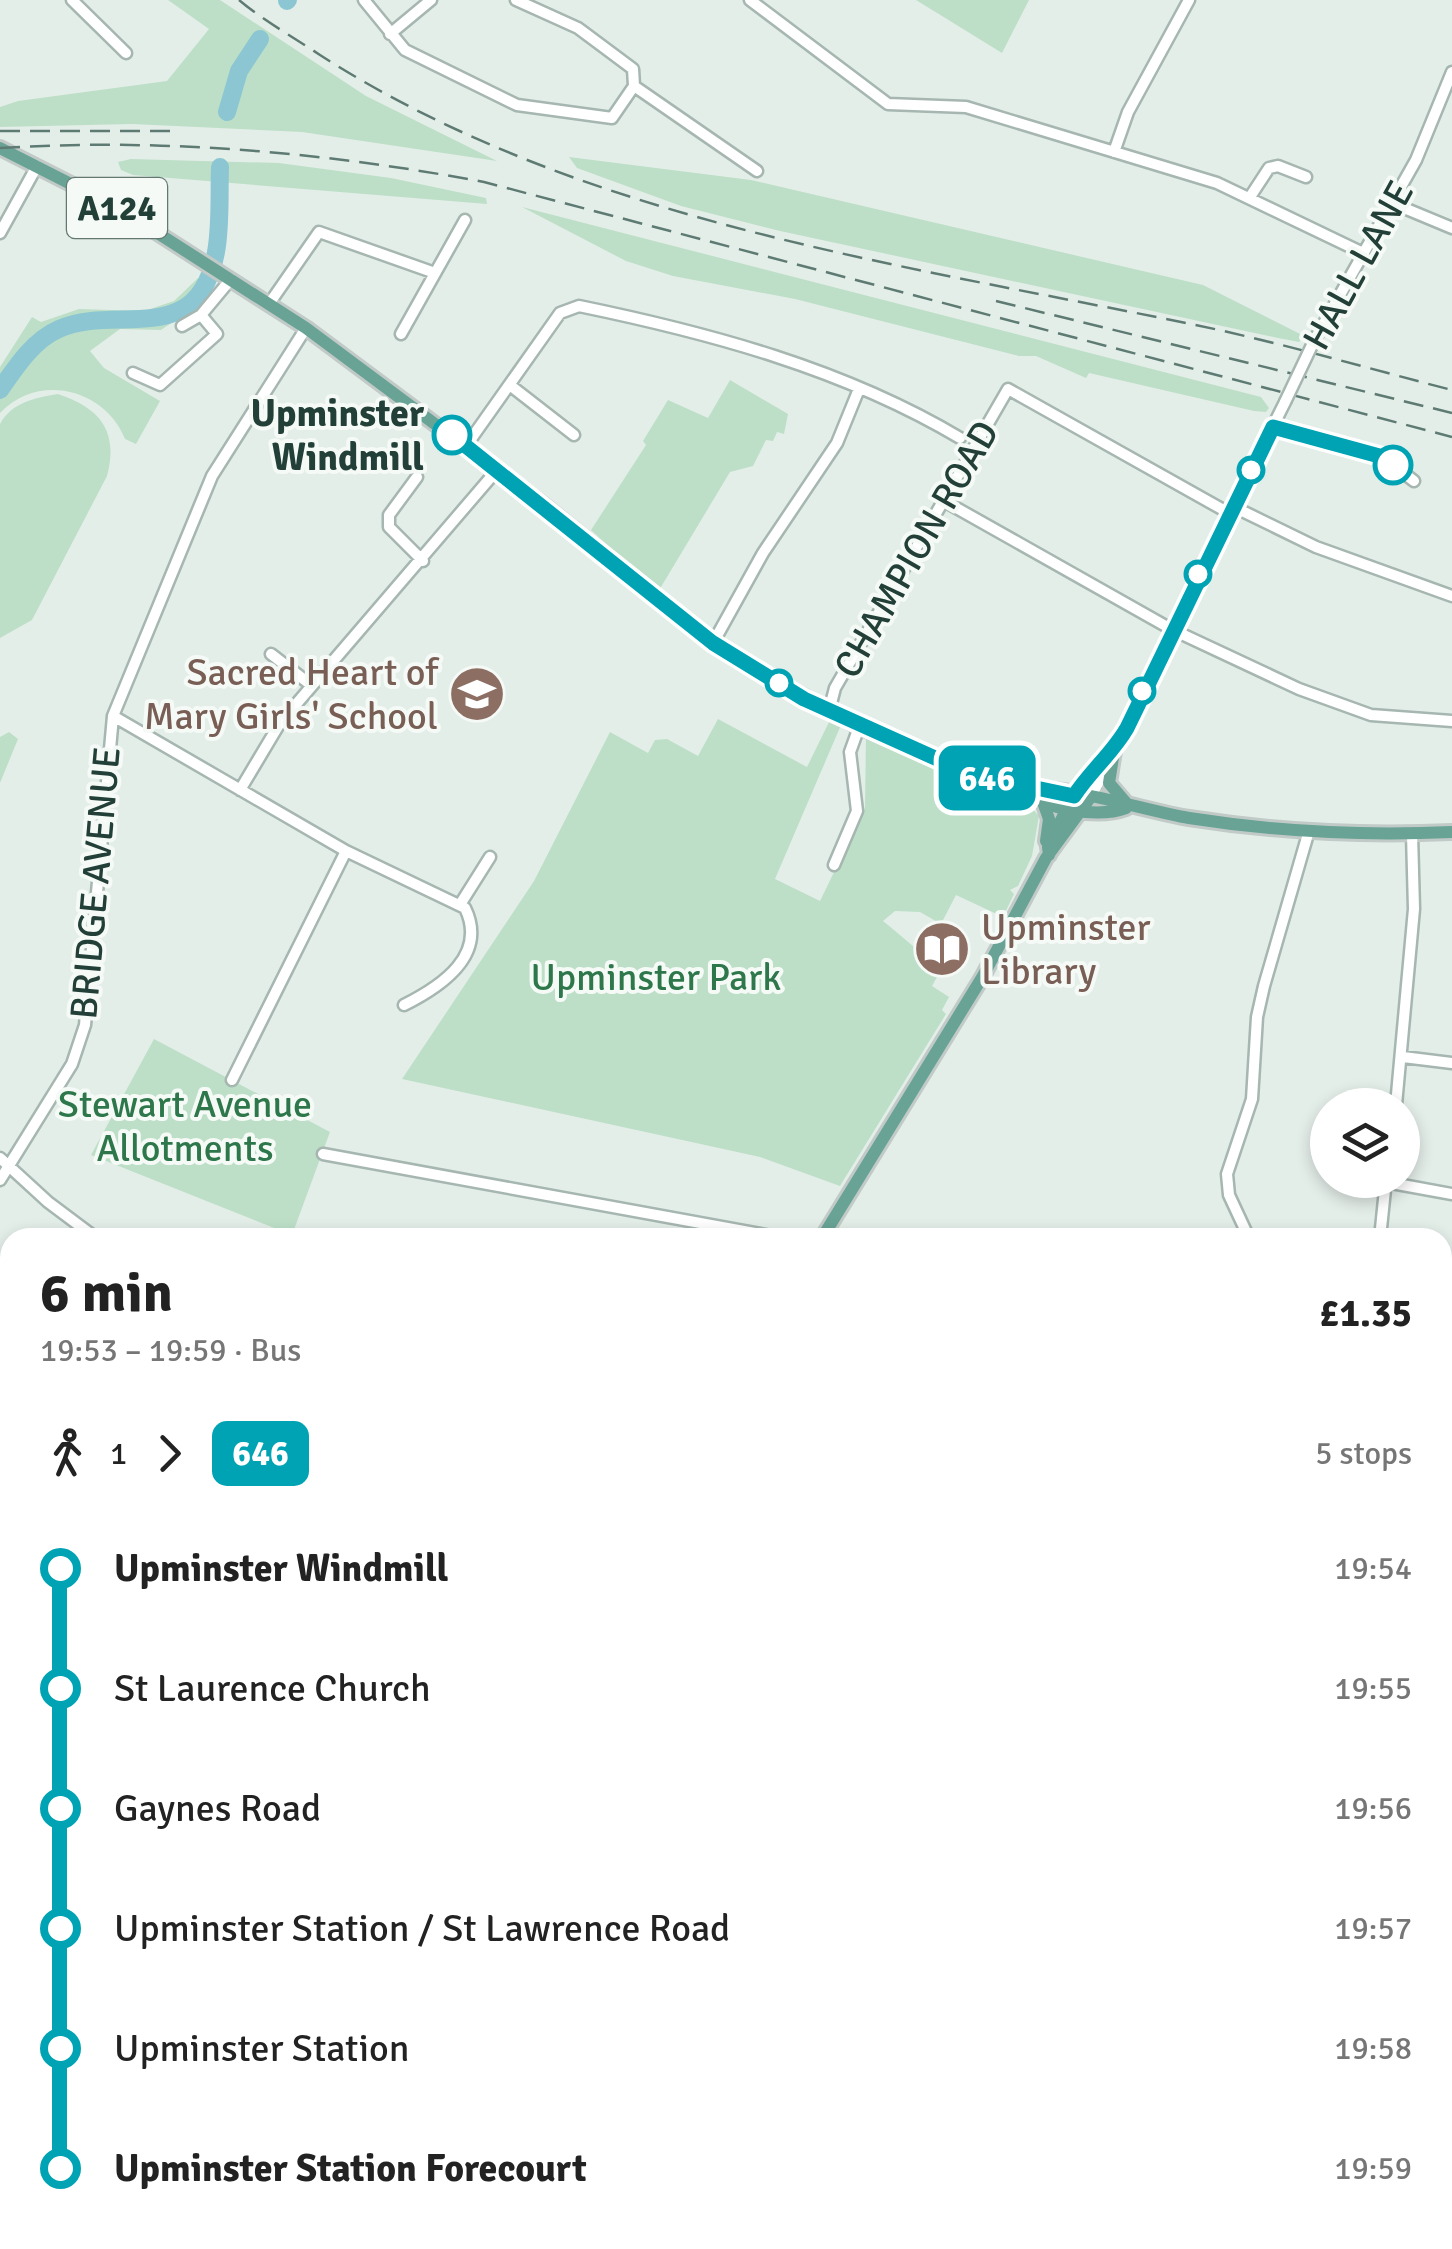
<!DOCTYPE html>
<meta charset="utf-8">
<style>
:root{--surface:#fff;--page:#f6f6f6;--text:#222;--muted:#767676}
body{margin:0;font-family:Signika,sans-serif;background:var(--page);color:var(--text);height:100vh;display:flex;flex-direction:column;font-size:38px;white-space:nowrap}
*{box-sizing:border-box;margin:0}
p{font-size:32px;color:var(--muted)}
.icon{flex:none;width:55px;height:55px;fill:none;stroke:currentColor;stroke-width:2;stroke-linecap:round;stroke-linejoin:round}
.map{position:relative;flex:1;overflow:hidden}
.drawer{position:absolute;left:0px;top:1228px;width:1452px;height:1022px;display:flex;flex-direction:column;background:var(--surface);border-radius:30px 30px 0 0;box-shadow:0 5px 15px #0003}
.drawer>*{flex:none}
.badge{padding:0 20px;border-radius:15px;font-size:35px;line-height:65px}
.fabs{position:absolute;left:1310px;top:1088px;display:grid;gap:20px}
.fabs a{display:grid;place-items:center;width:110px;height:110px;border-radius:50%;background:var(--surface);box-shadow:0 5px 15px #0003;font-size:50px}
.map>.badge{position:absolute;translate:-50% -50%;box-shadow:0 0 0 5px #fff}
.legs{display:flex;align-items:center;gap:15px;height:110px;padding:0 40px;font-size:32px}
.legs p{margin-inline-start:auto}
.head{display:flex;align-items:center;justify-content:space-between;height:170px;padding:0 40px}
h1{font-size:55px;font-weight:700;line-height:75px}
ul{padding:0 40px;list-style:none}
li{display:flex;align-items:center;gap:35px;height:120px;font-size:38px}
li i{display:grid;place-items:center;width:15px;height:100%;margin:0 12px;background:currentColor}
li i::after{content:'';width:25px;height:25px;margin:-12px;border:8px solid;border-radius:50%;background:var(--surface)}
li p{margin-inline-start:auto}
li:first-child i{background:linear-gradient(#0000 50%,currentColor 0)}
li:last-child i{background:linear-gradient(currentColor 50%,#0000 0)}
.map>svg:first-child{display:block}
.green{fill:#bddfc7}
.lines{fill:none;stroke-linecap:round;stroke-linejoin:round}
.river{stroke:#8cc6d2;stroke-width:18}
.minor-casing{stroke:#a6b6b0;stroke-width:15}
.major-casing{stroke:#c1cac7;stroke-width:18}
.minor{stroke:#fff;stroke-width:10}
.major{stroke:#68a395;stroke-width:12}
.rail{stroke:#5e7b73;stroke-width:2.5;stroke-dasharray:20 10;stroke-linecap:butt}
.minor-bridge-casing{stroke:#a6b6b0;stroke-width:15;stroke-linecap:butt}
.minor-bridge{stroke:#fff;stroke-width:10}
.line-1-casing{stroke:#fff;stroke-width:22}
.line-1{stroke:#00a3b4;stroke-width:15}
.stop-1-dot{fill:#fff;stroke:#00a3b4;stroke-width:5}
.labels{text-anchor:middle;stroke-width:8;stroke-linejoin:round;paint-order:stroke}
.shield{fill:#f5faf7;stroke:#627871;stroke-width:2.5}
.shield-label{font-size:35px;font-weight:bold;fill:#234038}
.street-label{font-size:38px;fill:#234038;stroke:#f5faf7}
.stop-label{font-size:38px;font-weight:bold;fill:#234038;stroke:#f5faf7;text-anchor:end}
.education-label{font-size:38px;fill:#785e54;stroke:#f5faf7;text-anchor:end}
.park-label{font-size:38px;fill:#2d774b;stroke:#f5faf7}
</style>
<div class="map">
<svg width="1452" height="2249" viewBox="0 0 1452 2249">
<rect width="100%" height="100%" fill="#e4eee9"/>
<!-- green -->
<path class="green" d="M168,0H220L366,96L497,161L302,132L132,124L0,127V107L18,101L167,81L209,29Z
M916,0H1029L1002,53Z
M569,157L751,180L1203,285L1304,336L1299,342L1278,338L780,231L681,206L577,168Z
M131,159L279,163L391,178L486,198L487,204L133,175L121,170L118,162Z
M522,207L1261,397L1269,408L1266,412L1254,411L1089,373L1086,378L1036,356H1019L795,299L673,276L626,261Z
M198,278L209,283L215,293L161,330L120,329L90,351L104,368L160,401L136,444L125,439C105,389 39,372 0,413V367L32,317L41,322L79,309L144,311L174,301Z
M730,380L788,414L784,434L777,432L773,441L766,440L753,466L730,472L658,592L591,530L646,445L643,441L668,400L708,418Z
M58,394C100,408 119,431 107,476L32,620L0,638V424C12,402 35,398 58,394Z
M718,719L807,767L830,720L841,725L775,879L820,901L865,808L866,735L937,770L1030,806L1039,816L1032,856L1018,886L1010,890L1014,894L1003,917L956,895L941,924L920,912L895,911L883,921C903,937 920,953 942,968L932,986L949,997L942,1010L946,1014L840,1186L760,1157L402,1079L534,881L610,732L648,753L655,740L667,739L698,756Z
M9,732L18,739L0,783V737Z
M154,1039L330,1132L292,1235L91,1155Z"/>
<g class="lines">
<!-- river -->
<path class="river" d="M287,1L288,0
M227,112L239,71L260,39
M0,390C15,368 33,340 59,329C117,303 198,351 216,252C221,225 219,194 220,167"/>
<!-- minor casing -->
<g class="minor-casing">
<path id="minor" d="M72,0L126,53
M364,0L405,50L517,105L612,118L634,86L633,69L578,28L516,0
M750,0L888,104L966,107L1217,183L1363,253
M390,34L431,0
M634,86L757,171
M1114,152L1128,112L1189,0
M1250,197L1269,168L1278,166L1306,177
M1392,203L1452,228
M0,233L37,166
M269,304L319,232L435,273
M182,326L201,315
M401,334L465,220
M1314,341L1416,160L1452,72
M133,373L160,385L217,334L201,315L231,279
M511,386L574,435
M1273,427L1383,457L1414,481
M466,446L560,313L579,306C710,333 844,369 960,438
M417,477L389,515V527L423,561
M944,501L1171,629L1299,689L1371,715L1452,721
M1232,506L1316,547L1452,596
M713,643L763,553L837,443L859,389
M271,654L311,685
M829,711L835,688L1008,389L1229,513
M113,716L346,851L465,908C488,955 442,986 404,1005
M240,790L280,723L497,470
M1074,795L1100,760L1114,751L1127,728L1148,677L1285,402
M1090,798L1109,763
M834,865L857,811L850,752L859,727
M461,903L490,857
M1403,1057L1452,1063
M232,1080L346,851
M1396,1105L1414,909L1412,834
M323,1154L782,1238
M0,1158L48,1202L96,1238
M0,1180L72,1064L85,1025L113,716L212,476L306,328
M1386,1182L1452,1194
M1249,1238L1229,1195L1227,1174L1252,1099L1257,1017L1264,986L1308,834
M1380,1238L1386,1180
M1442,1330L1452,1333
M1442,1477L1452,1479
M0,1619L10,1621
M0,1790L10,1715
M0,1850L10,1851
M1442,1888L1452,1889
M0,1979L10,1980
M1442,2068L1452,2070
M0,2128L10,2055
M0,2164L10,2165
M1442,2211L1452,2210
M546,2240L571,2244
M1058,2240L1059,2249
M202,2249L203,2240
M374,2249L376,2240"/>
</g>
<!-- major casing -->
<g class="major-casing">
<path id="major" d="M0,148L120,209L306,328L545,506L728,654L859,727L1023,790C1061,783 1146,811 1189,818C1278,832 1363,836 1452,832
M1114,751L1109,783L1127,804
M1023,790C1044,810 1099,818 1126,808
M1043,802L1049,819L1046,841
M1049,855L1048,847L1070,802
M822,1238L983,976L1046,858L1090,798
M571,2249V2240"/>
</g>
<!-- minor -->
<use href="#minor" class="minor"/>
<!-- major -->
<use href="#major" class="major"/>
<!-- rail -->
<path class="rail" d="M239,0C264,21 293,37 320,55C578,220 887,262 1181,322C1272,340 1362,367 1452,390
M0,131H175
M0,148C162,138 324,152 484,182L1452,437
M996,301L1452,413"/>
<!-- minor-bridge casing -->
<g class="minor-bridge-casing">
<path id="minor-bridge" d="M1285,402L1314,341"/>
</g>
<!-- minor-bridge -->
<use href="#minor-bridge" class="minor-bridge"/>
</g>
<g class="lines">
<!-- line-1 casing -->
<g class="line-1-casing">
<path id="line-1" d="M452,435L713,643L804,699L953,766L1023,790L1036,788L1074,796C1091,770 1112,754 1127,728L1273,427L1383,457L1393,465"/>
</g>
<!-- line-1 -->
<use href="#line-1" class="line-1"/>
</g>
<!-- icons -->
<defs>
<g id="school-disc" transform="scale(2.875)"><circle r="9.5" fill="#8d6e63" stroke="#f5faf7"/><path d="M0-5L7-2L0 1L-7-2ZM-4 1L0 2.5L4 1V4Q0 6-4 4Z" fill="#fff"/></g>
<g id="library-disc" transform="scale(2.875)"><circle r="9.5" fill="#8d6e63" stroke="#f5faf7"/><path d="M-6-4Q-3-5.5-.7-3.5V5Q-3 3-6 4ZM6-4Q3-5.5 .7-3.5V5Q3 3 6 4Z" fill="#fff"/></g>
</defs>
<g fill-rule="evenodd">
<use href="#school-disc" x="477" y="694"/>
<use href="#library-disc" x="942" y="949"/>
</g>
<!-- markers -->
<g class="stop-1-dot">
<circle cx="452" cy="435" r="18"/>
<circle cx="1393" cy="465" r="18"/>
<circle cx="1251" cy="470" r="12"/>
<circle cx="1198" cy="574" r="12"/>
<circle cx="779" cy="683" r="12"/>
<circle cx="1142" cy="691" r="12"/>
</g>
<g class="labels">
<!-- shield labels -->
<rect class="shield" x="67" y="178" width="100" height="60" rx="8"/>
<g class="shield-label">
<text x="117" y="220">A124</text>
</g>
<!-- street labels -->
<g class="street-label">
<text transform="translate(1358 265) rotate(-61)" y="13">HALL LANE</text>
<text transform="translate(916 549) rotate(-60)" y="13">CHAMPION ROAD</text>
<text transform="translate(95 883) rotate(-85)" y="13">BRIDGE AVENUE</text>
</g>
<!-- stop labels -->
<g class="stop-label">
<text x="424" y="426">Upminster<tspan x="424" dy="44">Windmill</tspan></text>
</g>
<!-- education labels -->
<g class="education-label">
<text x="438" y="685">Sacred Heart of<tspan x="438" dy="44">Mary Girls' School</tspan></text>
<text x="981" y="940" text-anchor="start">Upminster<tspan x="981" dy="44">Library</tspan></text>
</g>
<!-- park labels -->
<g class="park-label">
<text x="656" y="990">Upminster Park</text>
<text x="185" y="1117">Stewart Avenue<tspan x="185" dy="44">Allotments</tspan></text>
</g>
</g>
</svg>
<div class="fabs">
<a><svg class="icon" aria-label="layers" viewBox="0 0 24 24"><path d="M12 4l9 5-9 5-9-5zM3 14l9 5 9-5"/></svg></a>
</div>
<b class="badge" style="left:987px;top:778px;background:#00a3b4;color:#fff">646</b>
<section class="drawer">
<div class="head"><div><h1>6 min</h1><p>19:53 – 19:59 · Bus</p></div><b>£1.35</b></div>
<div class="legs"><svg class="icon" aria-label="walk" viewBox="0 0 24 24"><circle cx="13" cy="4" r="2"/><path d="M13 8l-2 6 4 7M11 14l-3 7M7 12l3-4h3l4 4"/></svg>1<svg class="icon" aria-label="forward" viewBox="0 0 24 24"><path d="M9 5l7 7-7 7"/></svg><b class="badge" style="background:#00a3b4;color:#fff">646</b><p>5 stops</p></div>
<ul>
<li><i style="color:#00a3b4"></i><b>Upminster Windmill</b><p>19:54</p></li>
<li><i style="color:#00a3b4"></i><span>St Laurence Church</span><p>19:55</p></li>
<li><i style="color:#00a3b4"></i><span>Gaynes Road</span><p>19:56</p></li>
<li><i style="color:#00a3b4"></i><span>Upminster Station / St Lawrence Road</span><p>19:57</p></li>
<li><i style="color:#00a3b4"></i><span>Upminster Station</span><p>19:58</p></li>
<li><i style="color:#00a3b4"></i><b>Upminster Station Forecourt</b><p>19:59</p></li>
</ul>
</section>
</div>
